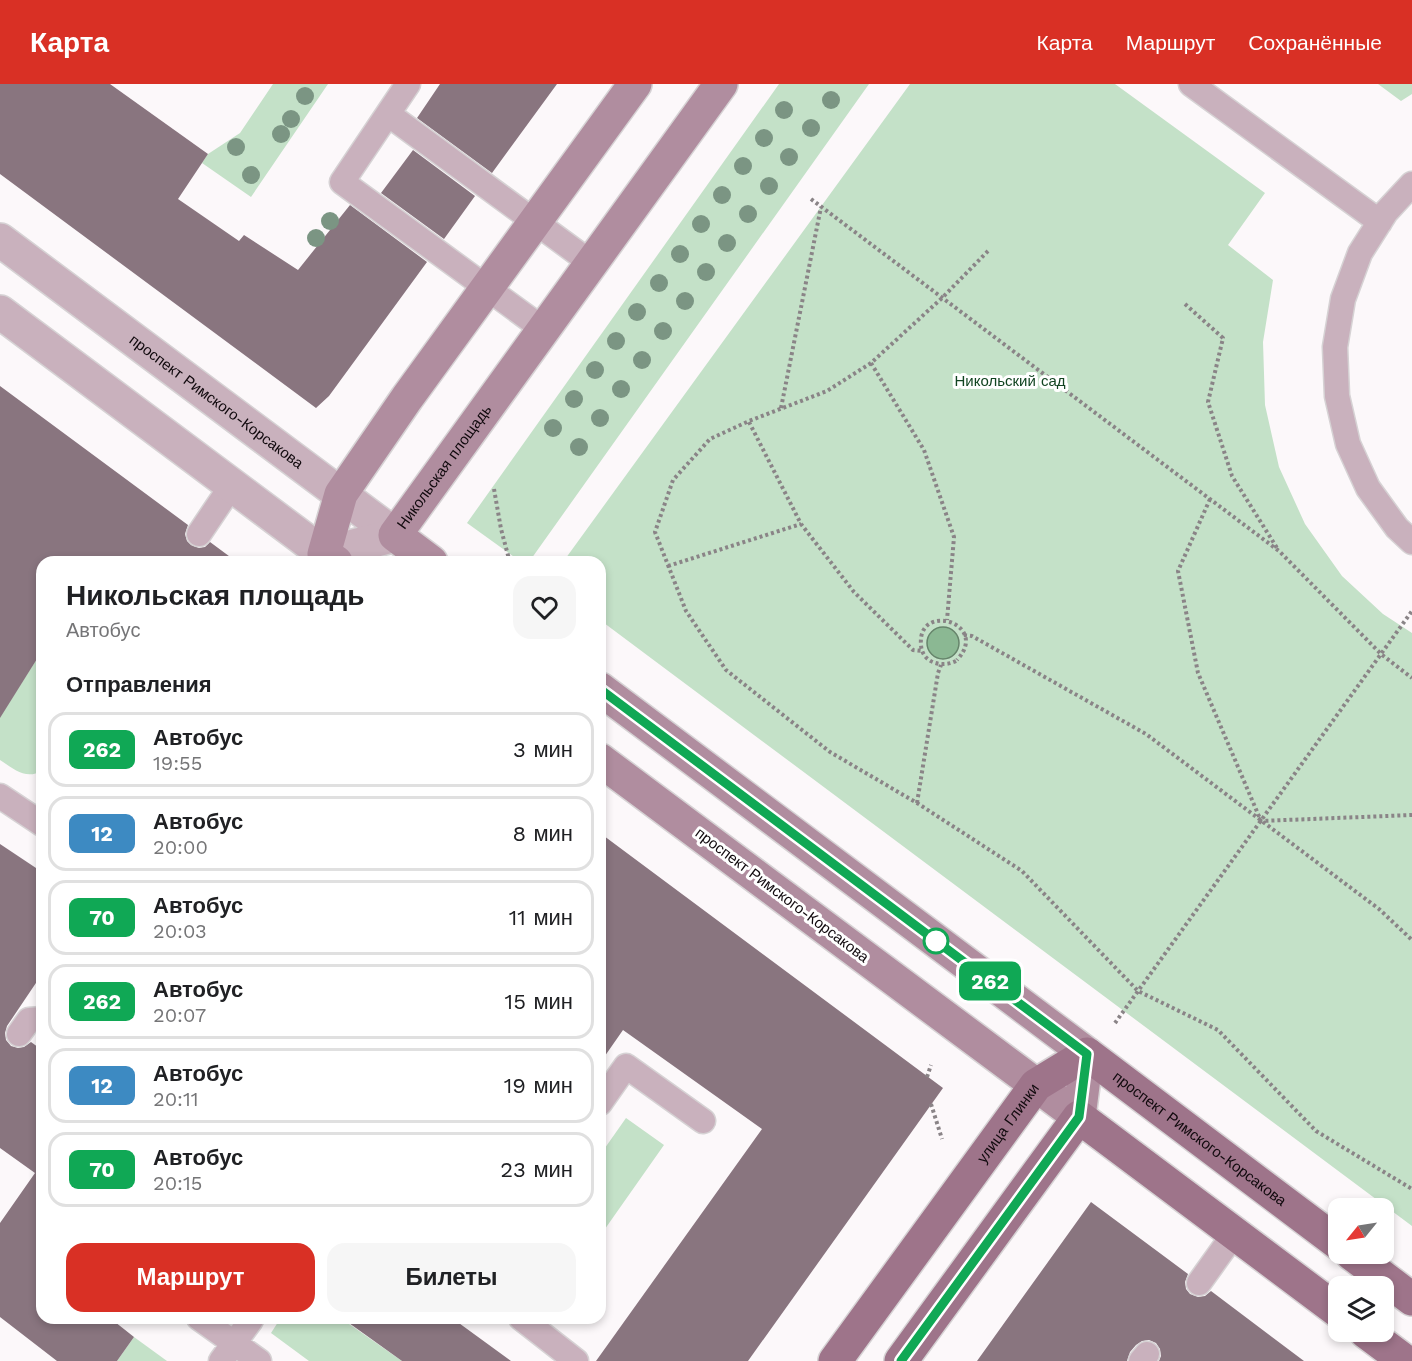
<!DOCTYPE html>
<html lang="ru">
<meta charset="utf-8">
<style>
:root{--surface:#fff;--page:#f6f6f6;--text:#202124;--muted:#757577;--line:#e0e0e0;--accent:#d93025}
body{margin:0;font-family:"Work Sans",sans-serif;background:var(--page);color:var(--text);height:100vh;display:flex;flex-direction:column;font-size:22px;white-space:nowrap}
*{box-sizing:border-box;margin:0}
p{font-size:20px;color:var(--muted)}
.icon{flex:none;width:33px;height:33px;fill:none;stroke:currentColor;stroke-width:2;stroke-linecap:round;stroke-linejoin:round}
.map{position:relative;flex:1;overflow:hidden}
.side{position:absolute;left:36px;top:472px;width:570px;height:768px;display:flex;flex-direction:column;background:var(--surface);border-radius:18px;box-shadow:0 3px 9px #0003}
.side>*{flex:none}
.badge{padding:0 12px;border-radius:9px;font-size:21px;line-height:39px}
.needle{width:39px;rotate:240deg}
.controls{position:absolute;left:1328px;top:1114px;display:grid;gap:12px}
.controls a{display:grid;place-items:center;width:66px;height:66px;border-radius:12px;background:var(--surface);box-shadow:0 3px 9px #0003;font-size:30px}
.map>.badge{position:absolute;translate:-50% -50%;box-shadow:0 0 0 3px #fff}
h2{padding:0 30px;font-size:22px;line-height:54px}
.round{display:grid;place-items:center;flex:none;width:63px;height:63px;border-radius:18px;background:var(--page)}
.overview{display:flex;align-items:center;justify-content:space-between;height:102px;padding:0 30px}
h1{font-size:28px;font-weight:600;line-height:45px}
.action{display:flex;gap:12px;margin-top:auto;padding:12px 30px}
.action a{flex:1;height:69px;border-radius:18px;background:var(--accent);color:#fff;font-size:24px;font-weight:600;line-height:69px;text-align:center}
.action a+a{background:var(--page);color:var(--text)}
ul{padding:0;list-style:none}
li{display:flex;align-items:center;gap:18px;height:75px;margin:0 12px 9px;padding:0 18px;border:3px solid var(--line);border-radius:18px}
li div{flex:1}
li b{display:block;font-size:22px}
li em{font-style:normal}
li .badge{min-width:66px;font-weight:700;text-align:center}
header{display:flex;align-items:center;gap:36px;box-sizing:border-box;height:84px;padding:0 30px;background:var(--accent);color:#fff}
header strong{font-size:28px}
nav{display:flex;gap:33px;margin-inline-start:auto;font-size:21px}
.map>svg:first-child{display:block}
.green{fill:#c4e1c8}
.water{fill:#8bb893;stroke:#66846b;stroke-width:1.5}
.building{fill:#89757f}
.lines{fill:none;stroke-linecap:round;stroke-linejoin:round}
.service-casing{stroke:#d6d2d4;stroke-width:27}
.tertiary-casing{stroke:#d6d2d4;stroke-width:36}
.secondary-casing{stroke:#d6d2d4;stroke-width:36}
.primary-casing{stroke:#d6d2d4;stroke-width:36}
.path{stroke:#8a8487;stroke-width:4;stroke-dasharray:3 3;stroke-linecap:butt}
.service{stroke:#c9b1bd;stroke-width:24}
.tertiary{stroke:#c9b1bd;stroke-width:33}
.secondary{stroke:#b08d9f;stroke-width:33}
.primary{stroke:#9e748a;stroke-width:33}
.tree{fill:#7b9583}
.line-casing{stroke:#fff;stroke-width:14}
.line{stroke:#10a855;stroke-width:9}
.stop-dot{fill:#fff;stroke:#10a855;stroke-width:3}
.labels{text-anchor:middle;stroke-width:6;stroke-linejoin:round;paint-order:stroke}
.park-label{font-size:15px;fill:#114421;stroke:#fff}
.street-label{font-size:15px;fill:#10090d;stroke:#fff}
</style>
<header>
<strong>Карта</strong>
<nav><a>Карта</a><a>Маршрут</a><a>Сохранённые</a></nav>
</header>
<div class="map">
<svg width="1412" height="1277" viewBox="0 0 1412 1277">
<rect width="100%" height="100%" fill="#fcf8fa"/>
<!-- green -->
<path class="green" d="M273,0H328L251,113L202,79L208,70L240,49Z
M779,0H869L529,478H521L467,439Z
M910,0H1115L1265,109L1228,161L1273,196L1263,258L1265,321L1279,383L1305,440L1342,492L1383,530L1412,549V1142L600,536V478H563Z
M1378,0H1412V10L1401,17Z
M42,567V687C25,696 14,685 0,676V627L3,628Z
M626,1034L664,1061L600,1152V1071Z
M280,1235H342L402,1277H309L271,1249Z
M134,1253L167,1277H117Z"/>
<!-- water -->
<path class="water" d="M927 559a16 16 0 1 1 32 0a16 16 0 1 1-32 0Z"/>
<!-- building -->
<path class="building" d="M0,0H110L208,70L178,115L239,157L244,151L298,186L350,121L427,178L329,312L316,324L0,90Z
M440,0H557L492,89L417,34Z
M413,66L475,112L444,155L381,109Z
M0,302L188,441L185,450L187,457L191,461L199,464L205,463L210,458L237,478H42V567L0,634Z
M600,749L943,1004L748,1277H596L762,1045L623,946L600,979Z
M0,760L42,788V890L7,942L5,949L6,956L11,962L18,964L24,963L31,958L42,966V1234H110L134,1253L117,1277H57L0,1233V1139L35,1089L0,1064Z
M1091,1118L1188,1190L1185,1198L1186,1205L1190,1210L1198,1213L1205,1212L1211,1207L1304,1277H1159L1161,1272L1160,1265L1156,1259L1149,1256L1142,1257L1136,1261L1130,1268L1127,1277H977Z
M342,1234H452L511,1277H402Z"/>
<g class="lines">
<!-- service casing -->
<g class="service-casing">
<path id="service" d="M408,0L342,98L543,245
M1191,0L1380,138
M388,30L591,179
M1412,100L1386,128L1360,169L1343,215L1335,263L1337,312L1348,360L1368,404L1397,444L1412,458
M199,450L232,401
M0,712L42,740
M19,950L29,936L42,935
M600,1019L626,982L703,1037
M1199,1199L1234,1150
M199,1234L259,1277
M521,1234L576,1277
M221,1277L251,1236
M1141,1277L1147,1270"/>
</g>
<!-- tertiary casing -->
<g class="tertiary-casing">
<g id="tertiary">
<path id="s1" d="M0,156L395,451"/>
<path d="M0,228L324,470L395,451"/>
</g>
</g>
<!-- secondary casing -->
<g class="secondary-casing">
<g id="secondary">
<path d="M336,478L324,470L341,410L407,314L635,0"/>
<path id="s2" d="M431,478L395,451L721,0"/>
<path d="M600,605L1087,970L1079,1033L600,676"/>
</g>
</g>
<!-- primary casing -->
<g class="primary-casing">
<g id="primary">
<path d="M1352,1170L1412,1215"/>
<path d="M1366,1248L1405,1277"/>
<path id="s3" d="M835,1277L1036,1001L1087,970L1338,1159"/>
<path d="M901,1277L1079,1033L1338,1227"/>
</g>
</g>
<!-- path -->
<path class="path" d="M811,115L1279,467L1381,570L1412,594
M988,167L942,214L871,279L827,307L749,337L710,355L673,396L655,448L686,527L726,586L830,668L917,719L1022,787L1138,907L1218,946L1316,1047L1412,1105
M1185,220L1223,254L1208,318L1232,392L1277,464
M871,279L924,366L954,453L947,536
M781,324L821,123
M749,338L801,440L854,508L913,566L922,567
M494,405L501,445L509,475L511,478
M1210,415L1178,487L1198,589L1261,737L1412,731
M668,482L801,440
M964,551L972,552L1146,650L1379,825L1412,856
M956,577C942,584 922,579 921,561C917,517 991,539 957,576
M917,719L938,589L941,581
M1115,939L1412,527
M927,993L931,981
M931,1020L942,1055"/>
<!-- service -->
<use href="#service" class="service"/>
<!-- tertiary -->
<use href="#tertiary" class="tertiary"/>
<!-- secondary -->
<use href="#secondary" class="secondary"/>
<!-- primary -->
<use href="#primary" class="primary"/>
</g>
<!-- trees -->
<g class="tree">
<circle cx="305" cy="12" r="9"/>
<circle cx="831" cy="16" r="9"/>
<circle cx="784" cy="26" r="9"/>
<circle cx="291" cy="35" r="9"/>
<circle cx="811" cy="44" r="9"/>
<circle cx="281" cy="50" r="9"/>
<circle cx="764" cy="54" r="9"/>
<circle cx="236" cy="63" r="9"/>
<circle cx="789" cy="73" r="9"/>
<circle cx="743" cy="82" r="9"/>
<circle cx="251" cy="91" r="9"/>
<circle cx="769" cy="102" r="9"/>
<circle cx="722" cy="111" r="9"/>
<circle cx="748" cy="130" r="9"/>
<circle cx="330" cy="137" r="9"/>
<circle cx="701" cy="140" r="9"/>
<circle cx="316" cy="154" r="9"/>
<circle cx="727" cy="159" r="9"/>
<circle cx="680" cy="170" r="9"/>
<circle cx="706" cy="188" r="9"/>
<circle cx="659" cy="199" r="9"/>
<circle cx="685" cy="217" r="9"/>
<circle cx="637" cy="228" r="9"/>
<circle cx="663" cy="247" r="9"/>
<circle cx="616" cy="257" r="9"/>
<circle cx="642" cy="276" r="9"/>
<circle cx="595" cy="286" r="9"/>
<circle cx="621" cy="305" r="9"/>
<circle cx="574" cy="315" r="9"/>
<circle cx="600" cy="334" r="9"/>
<circle cx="553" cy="344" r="9"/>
<circle cx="579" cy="363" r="9"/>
</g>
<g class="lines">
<!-- line casing -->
<g class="line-casing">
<path id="line" d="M600,605L1087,970L1079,1033L901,1277"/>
</g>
<!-- line -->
<use href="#line" class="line"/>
</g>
<!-- markers -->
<circle class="stop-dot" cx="936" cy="857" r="12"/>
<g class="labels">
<!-- park labels -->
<g class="park-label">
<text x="1010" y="302">Никольский сад</text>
</g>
<!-- street labels -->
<g class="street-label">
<text dy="5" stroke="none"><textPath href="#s1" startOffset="270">проспект Римского-Корсакова</textPath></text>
<text dy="5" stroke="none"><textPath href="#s2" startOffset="129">Никольская площадь</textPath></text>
<text transform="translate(782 811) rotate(37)" y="5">проспект Римского-Корсакова</text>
<text dy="5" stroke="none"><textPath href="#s3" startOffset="294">улица Глинки</textPath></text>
<text dy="5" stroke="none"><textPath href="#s3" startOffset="542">проспект Римского-Корсакова</textPath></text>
</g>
</g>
</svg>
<div class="controls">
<a><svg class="needle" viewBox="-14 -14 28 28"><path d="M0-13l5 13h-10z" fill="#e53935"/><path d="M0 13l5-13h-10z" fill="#757577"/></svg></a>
<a><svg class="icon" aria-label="layers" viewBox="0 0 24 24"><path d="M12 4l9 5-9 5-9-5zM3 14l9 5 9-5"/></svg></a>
</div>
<b class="badge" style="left:990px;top:897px;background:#10a855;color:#fff">262</b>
<section class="side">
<div class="overview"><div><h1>Никольская площадь</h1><p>Автобус</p></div><a class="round"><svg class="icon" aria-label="heart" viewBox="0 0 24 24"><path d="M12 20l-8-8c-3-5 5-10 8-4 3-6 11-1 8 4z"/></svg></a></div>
<h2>Отправления</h2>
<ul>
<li><span class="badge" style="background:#10a855;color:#fff">262</span><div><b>Автобус</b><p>19:55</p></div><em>3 мин</em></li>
<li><span class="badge" style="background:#3d8ac2;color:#fff">12</span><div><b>Автобус</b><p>20:00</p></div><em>8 мин</em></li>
<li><span class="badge" style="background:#10a855;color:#fff">70</span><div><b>Автобус</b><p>20:03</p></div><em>11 мин</em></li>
<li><span class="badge" style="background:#10a855;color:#fff">262</span><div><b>Автобус</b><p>20:07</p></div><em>15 мин</em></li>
<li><span class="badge" style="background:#3d8ac2;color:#fff">12</span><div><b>Автобус</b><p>20:11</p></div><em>19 мин</em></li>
<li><span class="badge" style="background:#10a855;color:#fff">70</span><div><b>Автобус</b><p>20:15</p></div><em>23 мин</em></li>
</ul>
<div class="action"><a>Маршрут</a><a>Билеты</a></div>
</section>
</div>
